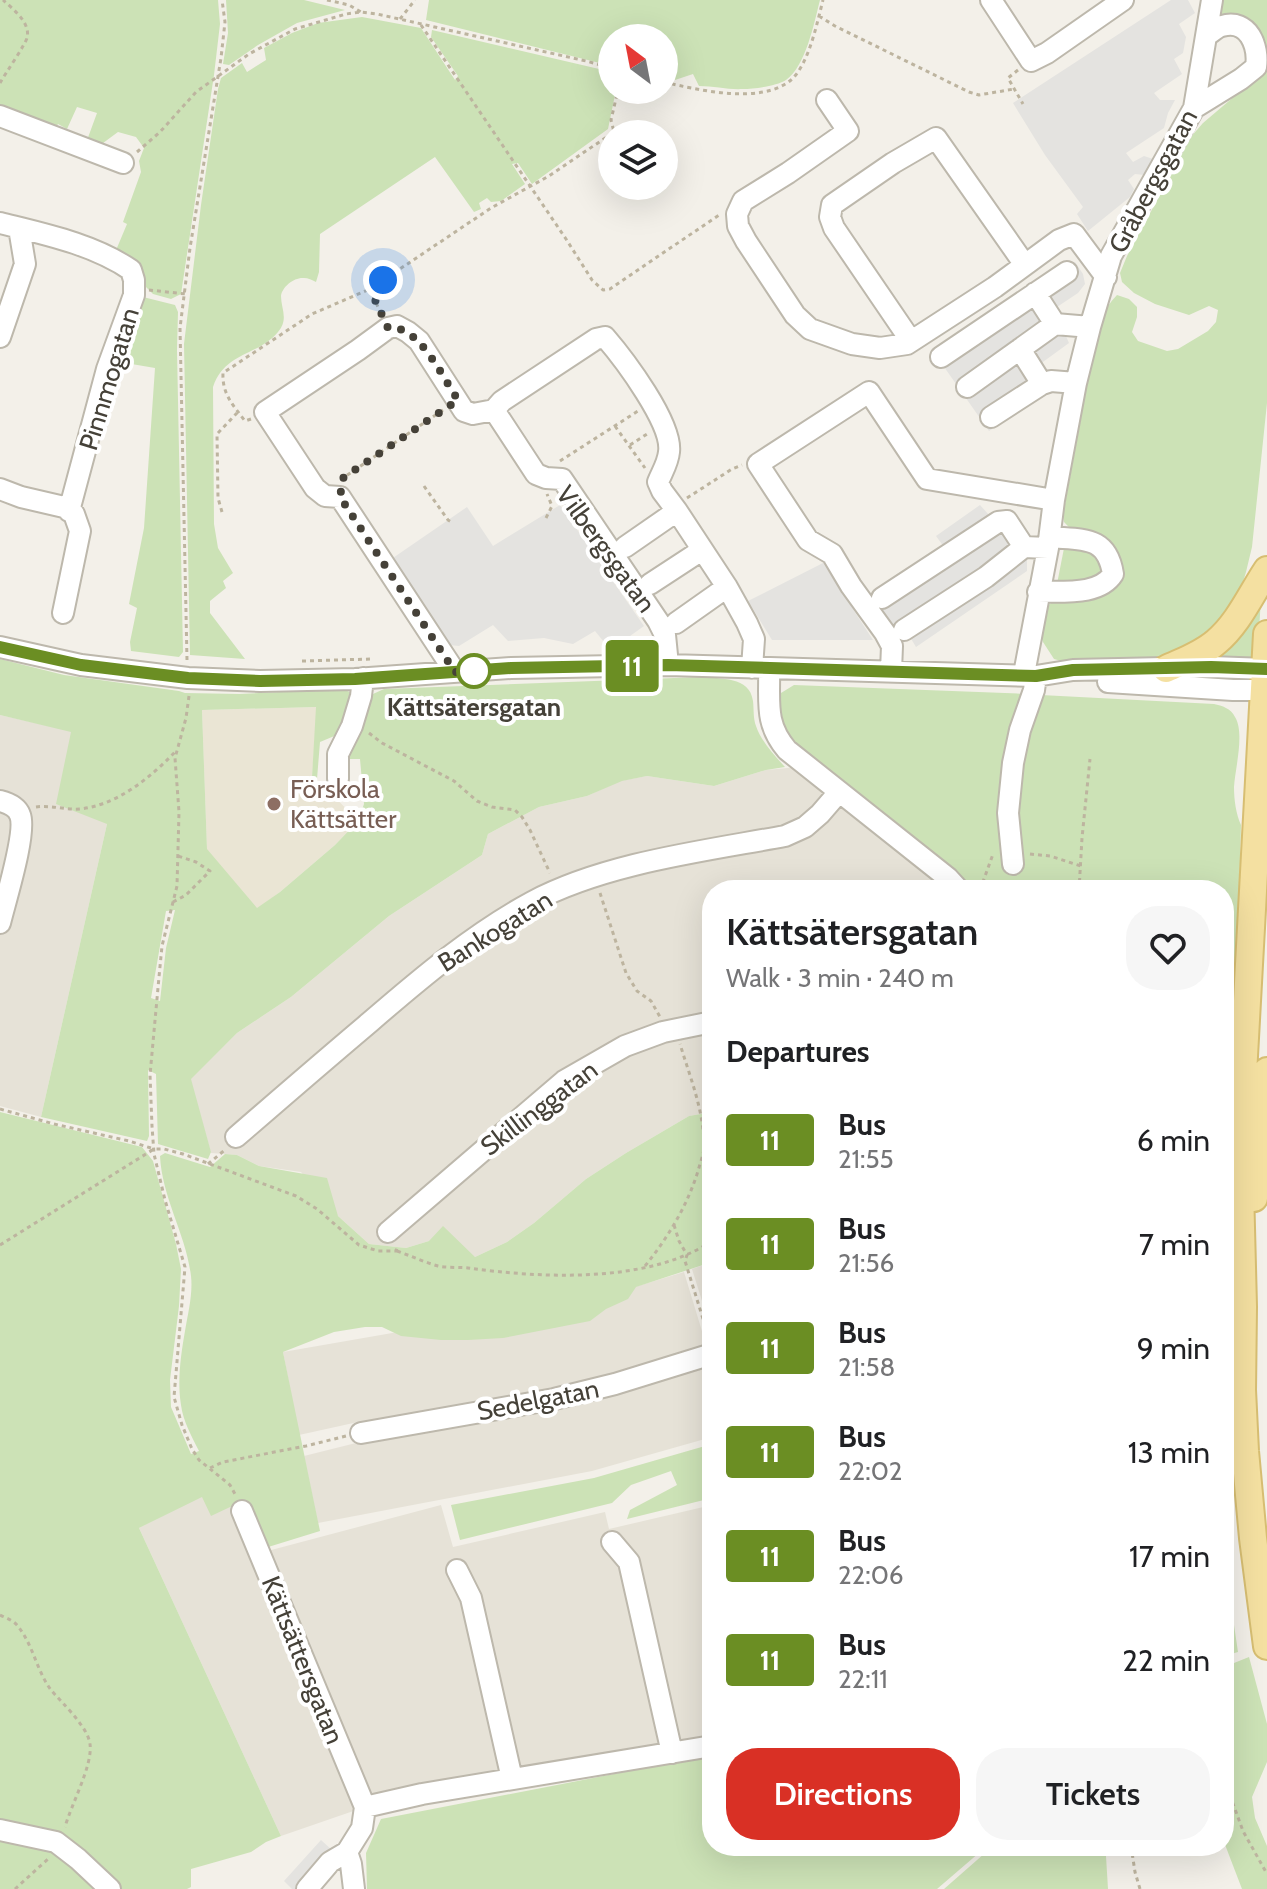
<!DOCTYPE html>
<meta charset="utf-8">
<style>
:root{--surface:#fff;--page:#f6f6f6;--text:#202124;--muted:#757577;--accent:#d93025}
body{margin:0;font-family:Cabin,sans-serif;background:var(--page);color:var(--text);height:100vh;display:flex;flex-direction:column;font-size:30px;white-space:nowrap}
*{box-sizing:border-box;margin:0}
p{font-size:26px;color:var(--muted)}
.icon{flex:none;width:44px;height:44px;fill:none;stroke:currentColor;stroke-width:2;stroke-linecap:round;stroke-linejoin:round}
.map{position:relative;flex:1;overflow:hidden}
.details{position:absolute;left:702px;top:880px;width:532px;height:976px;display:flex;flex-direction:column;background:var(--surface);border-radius:32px;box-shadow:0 8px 32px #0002}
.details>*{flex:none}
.badge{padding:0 16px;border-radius:6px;font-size:28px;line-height:52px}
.needle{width:52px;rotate:328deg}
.fabs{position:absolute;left:598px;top:24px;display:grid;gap:16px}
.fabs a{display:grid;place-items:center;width:80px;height:80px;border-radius:50%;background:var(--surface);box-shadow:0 8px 32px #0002;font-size:40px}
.you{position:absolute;width:40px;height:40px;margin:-20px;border:6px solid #fff;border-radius:50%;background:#1a73e8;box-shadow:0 0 0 12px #1a73e833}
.map>.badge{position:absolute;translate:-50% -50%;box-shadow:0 0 0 4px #fff}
h2{padding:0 24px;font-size:30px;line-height:72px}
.round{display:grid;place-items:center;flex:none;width:84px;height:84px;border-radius:32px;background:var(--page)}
.summary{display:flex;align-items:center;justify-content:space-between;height:136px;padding:0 24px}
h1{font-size:38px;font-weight:600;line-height:60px}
.cta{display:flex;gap:16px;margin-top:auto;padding:16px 24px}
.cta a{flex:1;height:92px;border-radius:32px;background:var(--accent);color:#fff;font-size:32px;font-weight:600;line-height:92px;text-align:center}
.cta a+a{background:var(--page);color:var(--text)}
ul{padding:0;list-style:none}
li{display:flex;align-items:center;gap:24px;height:104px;padding:0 24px}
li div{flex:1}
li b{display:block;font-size:30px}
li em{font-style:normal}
li .badge{min-width:88px;font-weight:700;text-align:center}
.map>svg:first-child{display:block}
.residential{fill:#e6e2d7}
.education{fill:#eae5d4}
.green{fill:#cce2b6;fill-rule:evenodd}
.parking{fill:#e4e3e0}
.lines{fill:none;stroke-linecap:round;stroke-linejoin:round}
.minor-casing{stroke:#bdb8ac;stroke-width:24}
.major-casing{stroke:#d7be72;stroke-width:30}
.path{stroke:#bdb49f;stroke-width:3;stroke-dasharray:4 4;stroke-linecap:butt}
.minor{stroke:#fff;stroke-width:20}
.major{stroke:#f4e0a1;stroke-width:26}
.line-casing{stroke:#fff;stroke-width:18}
.line{stroke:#6b8e23;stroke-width:12}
.walk{stroke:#454138;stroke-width:8;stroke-dasharray:0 14.4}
.stop-dot{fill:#fff;stroke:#6b8e23;stroke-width:4}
.education-dot{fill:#8d6e63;stroke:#fff;stroke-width:3}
.labels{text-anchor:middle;stroke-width:8;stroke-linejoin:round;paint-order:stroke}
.street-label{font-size:26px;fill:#454138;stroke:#fff}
.stop-label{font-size:26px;font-weight:bold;fill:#454138;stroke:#fff}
.education-label{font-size:26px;fill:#785e54;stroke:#fff;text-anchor:start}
</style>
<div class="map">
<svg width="1267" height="1889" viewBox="0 0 1267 1889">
<rect width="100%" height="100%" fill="#f3f0e9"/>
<!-- residential -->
<path class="residential" d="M0,715L71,731L107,824L41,1117L0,1106Z
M819,765L926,850L972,890H712V1112L689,1116L626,1153L586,1179L534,1223L507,1242L475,1257L429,1241L406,1248L369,1244L338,1216L301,1172L259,1166L237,1155L211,1153L190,1079L237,1033L291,997L389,916L482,855L488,834L539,807L587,796L620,781L647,776L714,786L766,770Z
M712,1262V1333L692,1269Z
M684,1272L712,1364V1437L592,1471L318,1523L304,1456L364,1441L358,1422L299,1435L283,1352L605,1296Z
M202,1496L239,1502L260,1553L441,1505L453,1547L605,1512L609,1529L712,1505V1746L365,1807L281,1836L139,1528Z"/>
<!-- education -->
<path class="education" d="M317,707L312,778L317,788L324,786L358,821L335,845L280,892L257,909L207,850L202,710Z"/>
<!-- green -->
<path class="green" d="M0,0H218L220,24L214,75L181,294L171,299L153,294L114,255L127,224L123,222L141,172L139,161L144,148L136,137L118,132L99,146L86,143L97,113L77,107L67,129L58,124L54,131L0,112Z
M226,0H304L345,10L297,23L258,45L229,65L223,64L228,33Z
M429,0H820C814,23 806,66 786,80C777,86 754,89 743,89C729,90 714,86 699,86L693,74L675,80L664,79V38H612V66L426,20Z
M1222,0H1267V403L1252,547L1246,572L1238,599L1218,631L1165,658L1076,665L1054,659L1043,642L1039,629L1045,608L1056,599L1120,580L1064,522L1063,515C1069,483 1075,450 1081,418C1087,379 1088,324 1117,295L1129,299L1137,307V317L1132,332L1138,341L1167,351L1178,349L1208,331L1216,322L1218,310L1209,306L1189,315L1155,304L1134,293L1122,282L1120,273L1127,256L1170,176L1183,146L1203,123L1256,78L1264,66L1266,51L1264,39L1254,27L1220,17Z
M362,17L421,28L455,80L458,76L431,37L432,30L612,72V90H616L608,129L532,184L518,163L512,164L525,184L501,201L491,202L487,198L479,203L481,209L474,212L435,157L320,234L319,272L316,282C312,280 308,278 304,278C294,277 282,287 281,296C281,309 289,319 278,332C258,356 225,352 213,387L214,524L218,548L233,573L223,581L226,588L210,601V613L245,659L190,655L184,344L201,205L218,89L221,78L242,63L247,72L266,60L264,48L292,33L318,23Z
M139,296L175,305L178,312L177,350L183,652L179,657L131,651L130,642L137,608L129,604L144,528L155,368L114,361Z
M1065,543L1097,555C1103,567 1101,574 1092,583L1057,584Z
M1261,599L1257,661L1211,659Z
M0,659L64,675L179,691L185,693L239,694L342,689L350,692L354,697L344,732L320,742L317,779L315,786L312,777L316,707L202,710L207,849L257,908L280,892L335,845L358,821L364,804L360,759H349L350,740L373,694L384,689L701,677C720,679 750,676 753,701C754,709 753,718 756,726C761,741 774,755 785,767L766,770L714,786L647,776L622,781L587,796L539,807L488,834L482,855L389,916L291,997L237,1033L191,1079L211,1152L208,1159L158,1144L156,1074L148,1070L149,1136L147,1141L41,1117L107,824L56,804L71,732L0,715ZM175,910L166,948L160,1001L151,998L166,911Z
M794,685L1028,694L1019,755L1041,695L1214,704C1222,706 1231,708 1235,717C1245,733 1235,769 1234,787C1234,800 1236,814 1241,825C1238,977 1225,1128 1224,1280V890H972L926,850L819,765L797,744L781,725L775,705L781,693Z
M0,1112L142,1147L153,1161L176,1244L181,1269L179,1306L170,1380L171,1407L191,1454L199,1451C192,1437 183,1421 181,1405C177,1381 181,1354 185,1331C188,1313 193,1294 191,1276C186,1234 162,1198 160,1156L165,1153L210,1167L225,1154L237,1155L259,1166L327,1178L338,1216L369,1244L406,1248L429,1241L443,1226L475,1257L507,1242L534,1223L586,1179L626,1153L689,1116L712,1112V1262L636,1287L628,1299L606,1309L590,1321L503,1338L468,1340H441L401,1336L382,1327H365L334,1332L283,1352L320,1531L265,1548L245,1500L211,1516L202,1497L139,1528L281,1836L266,1842L251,1852L191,1869V1887L187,1889H0Z
M712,1444V1498L627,1519L630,1510L677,1485L671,1471L631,1485L612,1503L460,1540L451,1505L594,1478Z
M1224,1557L1238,1652L1224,1656Z
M1249,1657L1267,1724V1762L1252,1797L1255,1818L1267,1846V1889H1242L1224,1842V1667Z
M712,1755V1846H987L937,1889H367L366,1853L381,1819Z
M993,1846H1124L1106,1856L1108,1889H944Z"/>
<!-- parking -->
<path class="parking" d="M1171,0H1188L1195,13L1179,24L1186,37L1183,53L1174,59L1182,74L1154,93L1160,100H1175L1168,113L1164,128L1126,153L1133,162L1144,156L1153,159L1144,175L1135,174L1128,180L1134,189L1130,197L1088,231L1077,214L1083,207L1045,155L1013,103Z
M1075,262L1083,274L1085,284L1078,293L1054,309L1069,343L1036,367L1043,378L1046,394L989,431L935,354Z
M560,505L644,626L630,636L604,642L595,631L573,644L544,638L508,641L493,625L459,646L449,645L390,560L467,507L493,546Z
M980,505L989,515L1001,513L1027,540V571L916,647L910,637L899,643L871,601L944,547L936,536Z
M823,563L873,640H772L748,601Z
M321,1840L333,1851L298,1889H292L284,1881Z"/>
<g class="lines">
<!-- minor casing -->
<g class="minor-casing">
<path id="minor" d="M991,0L1031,61L1047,53L1123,0
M827,100L848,131L788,173L743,201L737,214L738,226L746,241L795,315L810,329L852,344L880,348L907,344L995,287L1059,240L1074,234L1106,277
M1194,108L1241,79L1256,67C1259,47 1249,18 1222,26C1217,27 1211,33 1206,36
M0,116L123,163
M0,223C44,234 93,244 131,270L134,280V295L107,369L69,511
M1035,293L1055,324L1090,327
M0,337L25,264L19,228
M911,341L834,228L830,217L832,205L893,163L936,138L1025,265
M1020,349L1042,384
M941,357L1067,272
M967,387L1055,324
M991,417L1042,384L1051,381L1076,383
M0,489L21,497L64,507L74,514L80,531L63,613
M625,547L677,511L727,587L747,623L754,639L752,668
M650,584L702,550
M1038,592C1062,591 1099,596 1113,574C1107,535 1082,540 1050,537
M882,598L998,522L1007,521L1024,547L1048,548
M676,623L727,587
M904,630L986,577L1024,547
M0,647L81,665L188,678L260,681L355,679L511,668L668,665L1036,676L1073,670L1211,667L1267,669
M668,665L665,635L658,621L562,479L546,478L536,474L494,410L502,401L596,339L605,337C624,359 673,424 669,452C668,463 662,472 658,482L662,491L677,511
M769,668C770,702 764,723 787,750L948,878L959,890
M891,671L892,646L885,633L851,586L832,554L808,540L758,464L869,392L927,479L1054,500
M455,672L340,497L325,496L315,488L265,412L358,350L388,328L397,326L408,332L419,341L464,411L473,414L494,410
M1024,674L1048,548L1054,500L1076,383L1090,327L1111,256L1194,108L1212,0
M1108,682L1233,690H1267
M338,779V754L352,726L361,696L363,678
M0,801C8,803 17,807 20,815C27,832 5,902 0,923
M1013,864L1008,813L1013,763L1020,730L1034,690L1036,676
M236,1137C281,1098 325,1060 370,1022C421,978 473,934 532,902C605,863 704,851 785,836L805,827L820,814L839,792
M388,1232L564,1081L625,1046L663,1032L712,1022
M361,1433L554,1399L615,1384L712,1354
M242,1511L365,1807L422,1794L712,1746
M612,1542L629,1562L672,1753
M457,1570L471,1598L512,1779
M0,1830L56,1842L78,1859L110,1889
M347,1852L351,1864L354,1889
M307,1889L330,1862L347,1852L362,1828L365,1807"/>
</g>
<!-- major casing -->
<g class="major-casing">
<path id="major" d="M1267,634L1239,1148L1243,1307L1242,1390L1245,1451L1253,1538L1267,1646
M1166,669C1183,661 1201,655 1216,642C1238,624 1251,594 1267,570
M1254,1198L1267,1071"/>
</g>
<!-- path -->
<path class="path" d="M327,0L349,5L361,12
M819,16L835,26L969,92L979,95L1014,89
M400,19L415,0
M421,25L566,239L592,280L603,290L610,289L719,215
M1018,70L1008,78L1023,104
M664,82C698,90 761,105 791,80C809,64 817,23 823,0
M0,83C5,74 25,45 27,38C31,23 13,9 3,0
M137,152L160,132L196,92L249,54L295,29L346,14L361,12L377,14L586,61L612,68
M149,290L186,294
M381,314L370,289L491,208L549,176L614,132L611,120L618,90
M251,419L245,421C233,405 222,394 223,373L312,314L370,289
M615,426L645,468
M630,445L647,434
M560,461L638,411
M342,481L343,478L443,410
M424,486L448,520L453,523
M687,498L732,469L742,465
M222,512L218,498L217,434L237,413
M546,518L552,506L547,494
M634,647L650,645
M187,660L180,328L190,248L221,58L225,22L222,0
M302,661L371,659
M189,696L186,718L175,758L179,812L177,886L162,946L159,977L150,1075L152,1126L154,1154L165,1200L185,1267L174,1397L182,1425L192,1449L199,1460L230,1485L235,1494
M369,733L382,743L454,781L477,801L492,807L515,810L522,817L530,830L550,873
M36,807C51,805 65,810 80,809C117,805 150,778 175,752
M1030,854L1050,856L1081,866
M980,890L993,854
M1079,890L1082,838L1090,759
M600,893L626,973L637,991L651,1001L660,1017
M173,902L186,895L210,871L196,862L178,856
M0,1109L54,1124L129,1141L154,1149
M208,1164L226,1149
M674,1225L679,1241L687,1255L685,1261L709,1338
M0,1245L154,1149H164L183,1154L296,1196L317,1209L359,1245L378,1251H396L397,1248
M397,1251C411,1256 424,1262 438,1266C447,1268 458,1267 468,1268C541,1278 648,1284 712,1241
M645,1266C670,1235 690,1201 700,1164C702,1158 704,1152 704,1146C704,1111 690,1077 680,1044
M210,1468L223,1462L306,1446L346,1436
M0,1615C6,1618 12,1620 16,1624C33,1643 36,1670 51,1690C62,1703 88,1727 90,1744C93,1765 71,1805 65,1827
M1224,1789L1232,1801L1243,1831L1267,1874
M1131,1846L1135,1872L1140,1889
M15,1889L48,1859"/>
<!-- minor -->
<use href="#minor" class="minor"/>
<!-- major -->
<use href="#major" class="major"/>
</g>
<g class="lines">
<!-- line casing -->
<g class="line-casing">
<path id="line" d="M0,647L81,665L188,678L260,681L355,679L511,668L668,665L1036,676L1073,670L1211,667L1267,669"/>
</g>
<!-- line -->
<use href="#line" class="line"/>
<!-- walk -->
<path class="walk" d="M383,280L370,289L388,328C418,323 443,378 458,400L343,478L340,497L455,672L474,671"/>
</g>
<!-- markers -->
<circle class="stop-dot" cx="474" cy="671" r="16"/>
<circle class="education-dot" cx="274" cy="804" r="8"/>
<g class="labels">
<!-- street labels -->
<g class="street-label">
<text transform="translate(1153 181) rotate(-62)" y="9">Gråbergsgatan</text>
<text transform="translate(109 379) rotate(-73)" y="9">Pinnmogatan</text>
<text transform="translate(606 549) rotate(54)" y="9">Vilbergsgatan</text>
<text transform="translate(495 931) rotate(-32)" y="9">Bankogatan</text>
<text transform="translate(539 1108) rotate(-37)" y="9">Skillinggatan</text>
<text transform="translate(538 1400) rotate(-11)" y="9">Sedelgatan</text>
<text transform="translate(303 1660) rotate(68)" y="9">Kättsättersgatan</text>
</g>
<!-- stop labels -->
<g class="stop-label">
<text x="474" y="716">Kättsätersgatan</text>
</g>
<!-- education labels -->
<g class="education-label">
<text x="290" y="798">Förskola<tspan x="290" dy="30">Kättsätter</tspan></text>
</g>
</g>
</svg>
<div class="fabs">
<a><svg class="needle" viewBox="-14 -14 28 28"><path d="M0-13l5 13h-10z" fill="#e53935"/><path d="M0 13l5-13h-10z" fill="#757577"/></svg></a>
<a><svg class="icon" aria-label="layers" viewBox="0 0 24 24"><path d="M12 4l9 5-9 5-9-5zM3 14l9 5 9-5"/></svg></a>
</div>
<div class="you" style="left:383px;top:280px"></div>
<b class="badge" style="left:632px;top:666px;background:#6b8e23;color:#fff">11</b>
<section class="details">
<div class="summary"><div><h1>Kättsätersgatan</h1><p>Walk · 3 min · 240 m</p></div><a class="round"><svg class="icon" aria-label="heart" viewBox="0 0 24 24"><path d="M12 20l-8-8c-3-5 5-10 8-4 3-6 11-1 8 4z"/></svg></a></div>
<h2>Departures</h2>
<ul>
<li><span class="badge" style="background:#6b8e23;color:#fff">11</span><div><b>Bus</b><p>21:55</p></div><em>6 min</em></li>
<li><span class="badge" style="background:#6b8e23;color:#fff">11</span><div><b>Bus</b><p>21:56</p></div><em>7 min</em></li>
<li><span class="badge" style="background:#6b8e23;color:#fff">11</span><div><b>Bus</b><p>21:58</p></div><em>9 min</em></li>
<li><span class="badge" style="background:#6b8e23;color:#fff">11</span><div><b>Bus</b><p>22:02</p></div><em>13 min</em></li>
<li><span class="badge" style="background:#6b8e23;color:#fff">11</span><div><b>Bus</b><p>22:06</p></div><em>17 min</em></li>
<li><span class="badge" style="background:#6b8e23;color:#fff">11</span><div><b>Bus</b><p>22:11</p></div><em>22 min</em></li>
</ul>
<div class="cta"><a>Directions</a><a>Tickets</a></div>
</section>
</div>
